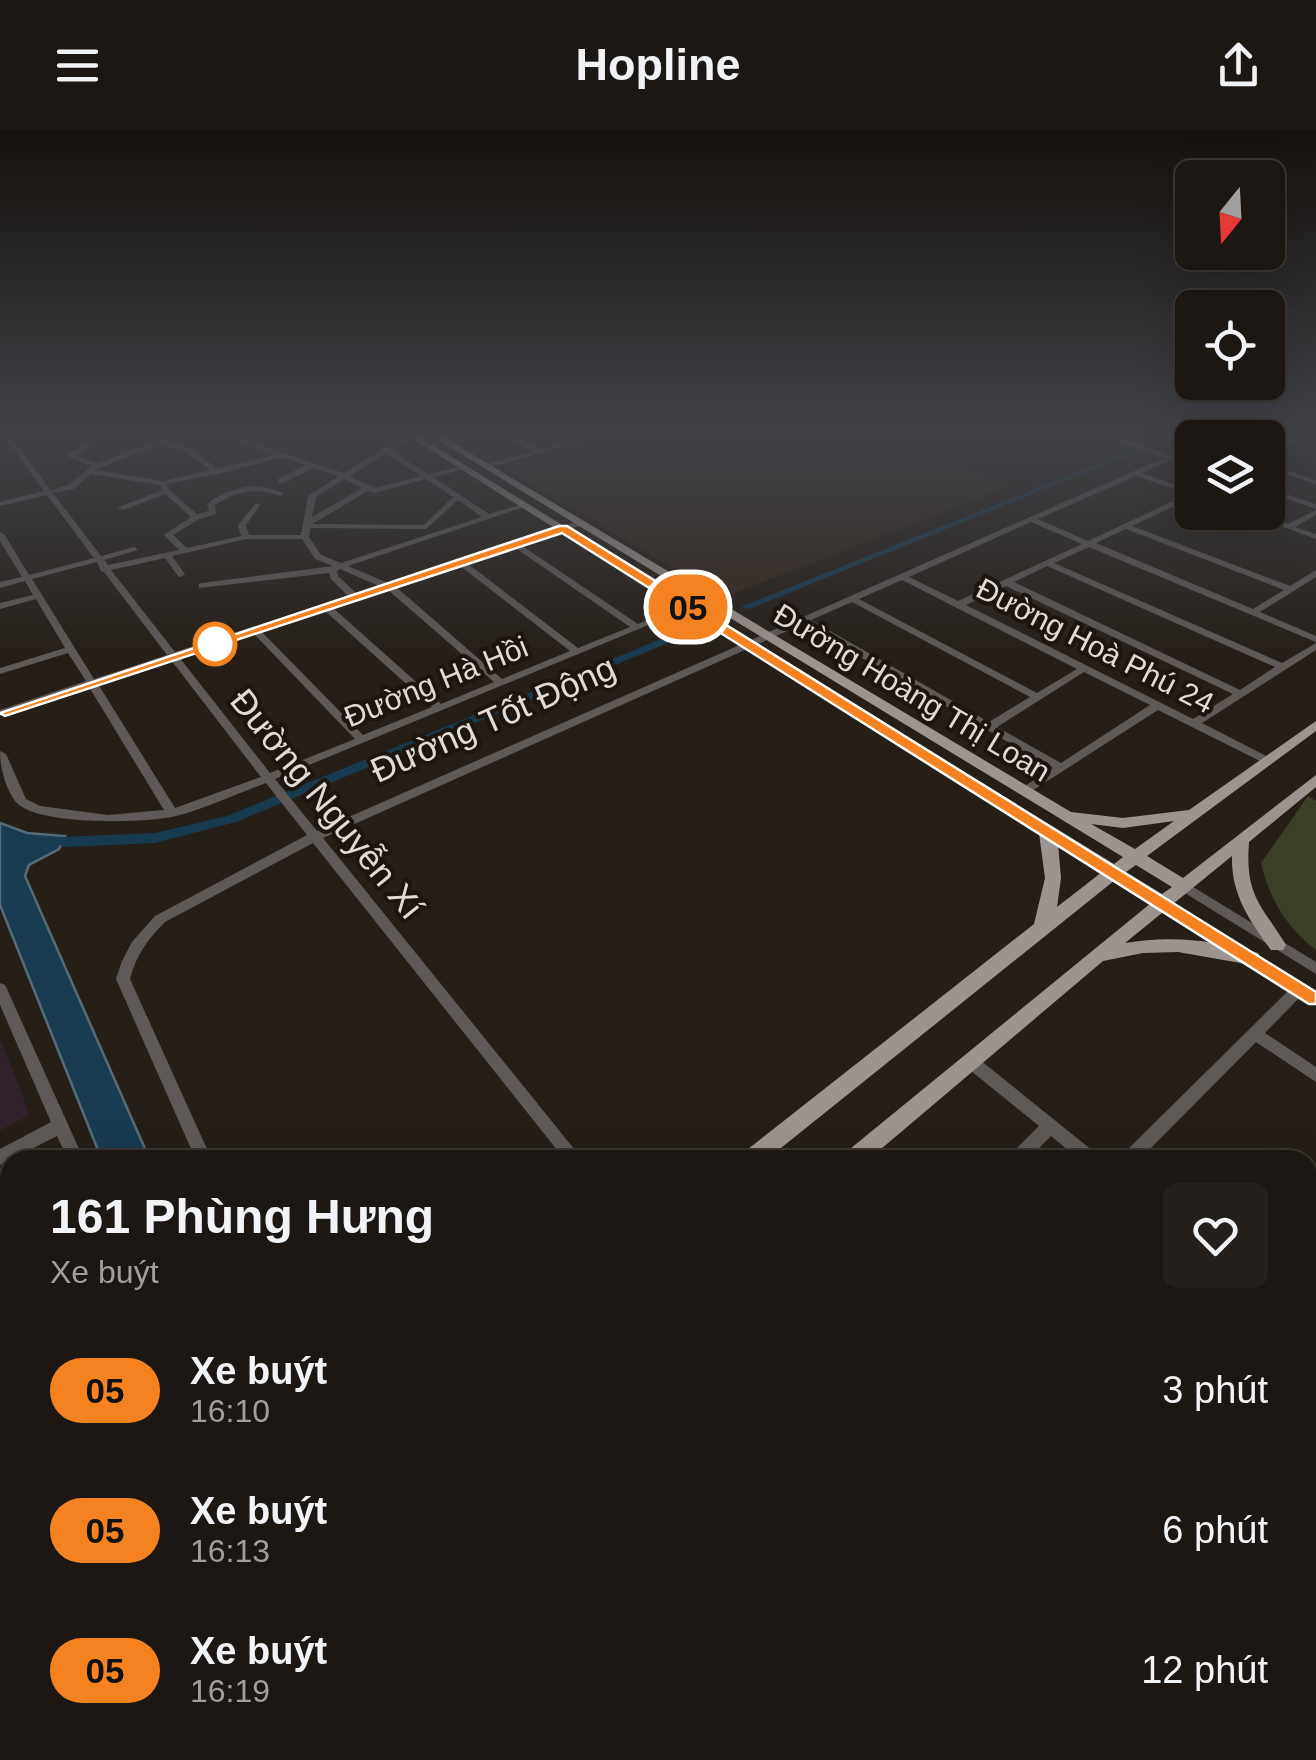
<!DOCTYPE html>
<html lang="vi">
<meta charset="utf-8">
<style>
:root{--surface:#1c1712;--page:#25201b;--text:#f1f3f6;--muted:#a09f9f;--line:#3a3632}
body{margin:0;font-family:Helvetica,sans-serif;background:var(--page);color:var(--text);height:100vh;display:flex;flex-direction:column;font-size:38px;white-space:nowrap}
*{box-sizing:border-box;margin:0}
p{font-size:32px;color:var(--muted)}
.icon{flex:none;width:55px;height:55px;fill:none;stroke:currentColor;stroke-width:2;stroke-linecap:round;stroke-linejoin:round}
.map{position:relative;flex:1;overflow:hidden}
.panel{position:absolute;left:0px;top:1020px;width:1318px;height:610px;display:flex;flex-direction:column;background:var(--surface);border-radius:30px 30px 0 0;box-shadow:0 10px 40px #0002,0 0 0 2px var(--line)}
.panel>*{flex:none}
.badge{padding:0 20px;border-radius:32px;font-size:35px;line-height:65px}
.needle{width:65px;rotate:198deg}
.controls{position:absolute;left:1175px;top:30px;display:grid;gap:20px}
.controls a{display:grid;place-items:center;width:110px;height:110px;border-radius:15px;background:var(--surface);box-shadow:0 10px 40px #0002,0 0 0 2px var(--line);font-size:50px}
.map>.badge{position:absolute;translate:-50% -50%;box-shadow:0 0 0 5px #fff}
.round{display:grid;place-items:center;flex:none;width:105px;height:105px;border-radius:15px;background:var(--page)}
.head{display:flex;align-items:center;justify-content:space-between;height:170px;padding:0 50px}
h1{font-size:48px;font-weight:700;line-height:75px}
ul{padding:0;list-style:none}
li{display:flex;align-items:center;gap:30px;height:140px;padding:0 50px}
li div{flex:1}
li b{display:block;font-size:38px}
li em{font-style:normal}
li .badge{min-width:110px;font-weight:700;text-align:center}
header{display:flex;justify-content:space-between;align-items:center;height:130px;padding:0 50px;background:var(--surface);font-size:45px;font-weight:700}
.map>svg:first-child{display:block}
.built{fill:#33271c}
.education{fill:#31222e}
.green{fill:#3c3f28}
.water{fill:#193b50;stroke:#556b78;stroke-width:2.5}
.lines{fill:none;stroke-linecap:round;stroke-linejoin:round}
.canal{fill:#193b50;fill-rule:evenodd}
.minor{fill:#5f5a58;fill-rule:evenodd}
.major{fill:#9e948f;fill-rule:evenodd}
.line{fill:#f58220;stroke:#fff;stroke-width:2.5}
.stop-dot{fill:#fff;stroke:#f58220;stroke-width:5}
.labels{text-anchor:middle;stroke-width:8;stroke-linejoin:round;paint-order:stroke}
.far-street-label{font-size:30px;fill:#e1dbd7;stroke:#1d150f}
.street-label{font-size:35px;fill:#e1dbd7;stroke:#1d150f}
</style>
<header><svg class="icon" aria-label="menu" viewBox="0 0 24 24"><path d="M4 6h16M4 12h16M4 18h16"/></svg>Hopline<svg class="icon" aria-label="share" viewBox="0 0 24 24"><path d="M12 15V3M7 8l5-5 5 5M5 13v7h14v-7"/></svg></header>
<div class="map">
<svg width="1316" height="1630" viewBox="0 0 1316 1630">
<rect width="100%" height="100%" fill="#261f18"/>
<!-- built -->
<path class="built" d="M622,302H872L1010,356L722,468L502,336Z"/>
<!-- education -->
<path class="education" d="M0,908L30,985L0,1000Z"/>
<!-- green -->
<path class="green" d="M1308,666L1316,671V820C1286,796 1270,771 1261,733Z
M476,1620H1009L1002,1630H480Z"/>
<!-- water -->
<path class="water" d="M0,693L27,703L65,706L59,719L29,735L25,746L150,1030H102L0,775Z"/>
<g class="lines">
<!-- canal -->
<path class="canal" d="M1176,302H1185L750,479L741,477Z
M693,496L698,499L697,501L236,692L155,713L63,717L56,712L63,707L155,703L227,686Z"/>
<!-- minor -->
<path class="minor" d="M1,302H7L51,360L68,355L92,336L66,326L90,311L80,307L81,302H87L86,305L99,311L76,326L98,333L179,302H187L166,312L187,317L217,338L275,325L211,302H219L344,343L382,320V317L393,313L360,302H369L398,310L411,302H418L391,320L428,344L466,335V339L433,347L489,384L523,374L527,376L348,436L388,453L579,391L583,393L582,395L521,415L638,494L684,475L692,477L275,649L317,701L1164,328L1091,302H1099L1170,325L1192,316V320L1177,327L1192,333V337L1171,330L1142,343L1192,361V368L1132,396L1290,456L1316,440V447L1260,482L1316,506V512L1089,417L1054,433L1282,533L1316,513V520L1202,593L1272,629V633H1264L1158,580L1024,666L1018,662L1020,659L1053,638L803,494L323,708L583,1030H565L313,713L165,792C148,809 136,825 130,849L212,1030H196L116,849L122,831L132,812L155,786L307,705L266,653C238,663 200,681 172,687C142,693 34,696 15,671C5,657 0,637 0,621L6,624L26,669L40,676L108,685L164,680L89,557L0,586V580L86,551L68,523L0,544V538L65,518L36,469L0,479V473L33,465L25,451L0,458V452L22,447L0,411V402L4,404L29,445L94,428L47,365L0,376V372L44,361ZM159,314L183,320L210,340L163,351L95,340ZM386,323L421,346L375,358L350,346ZM282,327L306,335L278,349V353H284L313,338L339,346L308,366L301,405H249L246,395L260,375L256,373L238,395L241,406L187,418L173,405L199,389L216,384L215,375C236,361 256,357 280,366L284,364C260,350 228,357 207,374L209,381L197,384L169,360L167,354L218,344ZM91,344L160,355L162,360L117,378L124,380L165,364L191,387L164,405L179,420L108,435L104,430L138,420L134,417L101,426L53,363L74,359ZM1136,346L1188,364L1088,411L1038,389ZM344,349L362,358L312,387L316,367ZM426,349L453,367L424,395L312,394L368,361L374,363ZM458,370L482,387L341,433L321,425L309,407L311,398L426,399ZM1031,392L1082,414L958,471L909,447ZM1126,399L1284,460L1253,479L1096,413ZM246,409H302L315,429L333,436L202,453L199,454V458L329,443L331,449L348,466L175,522L111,440L165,428L178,446L181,447L185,444L172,426ZM514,417L630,497L578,518L467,433ZM97,432L101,441L104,442L167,525L94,549L32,449ZM459,435L570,521L502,549L395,456ZM1047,436L1275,537L1240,560L1014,452ZM340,439L379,456L356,463L338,446L337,441ZM902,450L1077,539L1037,563L859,469ZM1006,456L1233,564L1193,589L966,475ZM387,459L494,552L441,574L332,477L359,470ZM852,472L1030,567L989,592L811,490ZM324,480L432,577L363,605L261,501ZM253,503L355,609L270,643L179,527ZM171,530L261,647L175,678L98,554ZM1084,542L1150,575L1061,633L997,597Z
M499,302H506L541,320L607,302H616L484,339V335L534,322Z
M1225,302H1233L1224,308H1214Z
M1308,302L1316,303L1268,325V321Z
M1268,334L1316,350V354L1268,338Z
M1268,358L1316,374V379L1268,362Z
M1316,380V385L1295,397L1316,404V409L1243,382H1256L1288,394Z
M1185,752L1316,832V844L1180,760L1179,757L1180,754Z
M1164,768L1316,861V874L1301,866L1265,903L1316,937V952L1256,912L1139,1030H1120L1122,1025L1290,859L1159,776L1157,773L1159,770Z
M0,853L5,855L7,859L84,1030H68L57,1006L0,1035V1019L51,992L0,875Z
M970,925L975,926L1098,1025L1100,1030H1080L1051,1006L1027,1030H1008L1010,1025L1039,996L965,936L962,931L965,926Z
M1316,1051V1072L1308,1077V1056Z
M10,1128V1147L0,1151V1132Z
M1308,1198L1316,1203V1226L1308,1221Z
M10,1218V1239L0,1244V1223Z
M10,1378V1401L0,1406V1383Z
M1308,1380L1316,1384V1410L1308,1406Z
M1308,1595L1316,1598V1628L1303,1620H1308Z
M277,1620H301L305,1630H281Z
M449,1620H474L478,1630H453Z
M1037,1620H1065L1069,1630H1041Z"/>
<!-- major -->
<path class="major" d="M402,302H411L1114,734L1123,727L433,307L440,305L1071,682L1123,688L1189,680L1316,591V601L1147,726L1183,748L1316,645V657L1249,712C1245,765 1260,773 1286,815L1283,820H1271C1249,790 1231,764 1232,726L1125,813C1170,805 1215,810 1258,823L1261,828L1258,833L1252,835L1178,822L1143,823L1103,831L868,1030H841L845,1023L1151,773L1115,750L766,1030H739L743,1023L1034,794L1045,748L1039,703ZM1174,691L1135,719L1091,694L1123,698ZM1058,714L1102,742L1057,777L1061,748ZM1136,735L1172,757L1162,764L1126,742Z
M10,1574V1607L0,1611V1578Z
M90,1620H130L126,1630H86Z"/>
</g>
<!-- sky -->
<linearGradient id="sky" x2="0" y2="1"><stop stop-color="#15110d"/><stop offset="0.57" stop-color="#414248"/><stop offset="1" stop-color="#414248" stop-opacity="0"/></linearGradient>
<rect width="1316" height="530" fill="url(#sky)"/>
<!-- line -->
<path class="line" d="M559,396H567L1316,862V874H1309L562,403L5,586L0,583Z"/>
<!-- markers -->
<circle class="stop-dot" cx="215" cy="514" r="20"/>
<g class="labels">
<!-- far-street labels -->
<g class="far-street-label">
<text transform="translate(1095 516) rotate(27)" y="10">Đường Hoà Phú 24</text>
<text transform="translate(436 552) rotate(-22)" y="10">Đường Hà Hồi</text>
<text transform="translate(912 563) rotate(31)" y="10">Đường Hoàng Thị Loan</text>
</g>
<!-- street labels -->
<g class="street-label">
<text transform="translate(493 589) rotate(-24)" y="12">Đường Tốt Động</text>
<text transform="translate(327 674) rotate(51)" y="12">Đường Nguyễn Xí</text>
</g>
</g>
</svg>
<div class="controls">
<a><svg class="needle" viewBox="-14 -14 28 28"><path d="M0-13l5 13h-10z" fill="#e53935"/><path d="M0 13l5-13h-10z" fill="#a09f9f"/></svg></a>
<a><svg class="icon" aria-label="locate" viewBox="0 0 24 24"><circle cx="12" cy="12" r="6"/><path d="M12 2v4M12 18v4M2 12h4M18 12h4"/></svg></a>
<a><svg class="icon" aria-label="layers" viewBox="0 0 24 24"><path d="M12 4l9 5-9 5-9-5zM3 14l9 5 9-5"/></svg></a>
</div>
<b class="badge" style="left:688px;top:477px;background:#f58220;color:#111">05</b>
<section class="panel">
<div class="head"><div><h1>161 Phùng Hưng</h1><p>Xe buýt</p></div><a class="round"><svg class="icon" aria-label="heart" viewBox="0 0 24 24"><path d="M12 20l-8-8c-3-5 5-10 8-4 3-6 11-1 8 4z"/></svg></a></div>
<ul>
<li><span class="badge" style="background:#f58220;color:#111">05</span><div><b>Xe buýt</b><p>16:10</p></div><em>3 phút</em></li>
<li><span class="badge" style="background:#f58220;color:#111">05</span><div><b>Xe buýt</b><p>16:13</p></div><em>6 phút</em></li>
<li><span class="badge" style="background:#f58220;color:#111">05</span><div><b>Xe buýt</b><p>16:19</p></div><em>12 phút</em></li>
</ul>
</section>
</div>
